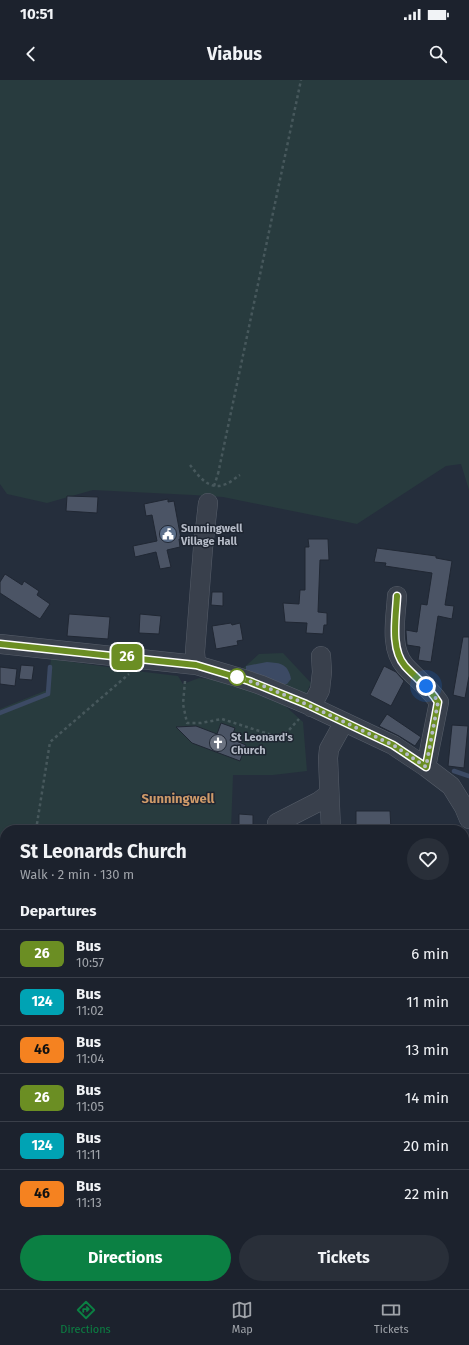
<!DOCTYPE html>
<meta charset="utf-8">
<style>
:root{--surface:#1c222d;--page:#292f39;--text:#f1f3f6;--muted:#a0a4aa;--line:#3a3f49;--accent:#0b8043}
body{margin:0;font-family:"Fira Sans",sans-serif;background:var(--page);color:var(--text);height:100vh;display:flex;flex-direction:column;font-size:15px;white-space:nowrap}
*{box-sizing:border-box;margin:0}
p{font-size:13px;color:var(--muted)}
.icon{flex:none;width:22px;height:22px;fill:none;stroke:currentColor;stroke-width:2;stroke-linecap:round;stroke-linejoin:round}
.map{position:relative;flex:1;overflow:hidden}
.panel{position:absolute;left:0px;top:745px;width:469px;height:464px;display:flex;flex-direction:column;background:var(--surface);border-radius:16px 16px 0 0;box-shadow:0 1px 3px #0004,0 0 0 1px var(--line)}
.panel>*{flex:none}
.badge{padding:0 8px;border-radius:6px;font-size:14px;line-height:26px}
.you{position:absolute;width:20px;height:20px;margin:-10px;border:3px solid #fff;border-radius:50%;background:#1a73e8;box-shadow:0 0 0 6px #1a73e833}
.map>.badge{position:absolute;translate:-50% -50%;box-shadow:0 0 0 2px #fff}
h2{padding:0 20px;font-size:15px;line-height:36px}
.round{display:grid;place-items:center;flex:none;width:42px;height:42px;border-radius:21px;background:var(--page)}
.summary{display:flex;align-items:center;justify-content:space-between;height:68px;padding:0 20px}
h1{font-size:19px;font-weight:700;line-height:30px}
.action{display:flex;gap:8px;margin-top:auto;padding:8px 20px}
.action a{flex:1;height:46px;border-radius:24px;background:var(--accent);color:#fff;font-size:16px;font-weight:700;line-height:46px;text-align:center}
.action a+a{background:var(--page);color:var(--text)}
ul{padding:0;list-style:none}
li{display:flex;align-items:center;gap:12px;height:48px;padding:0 20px;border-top:1px solid var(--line)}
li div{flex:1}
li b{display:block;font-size:15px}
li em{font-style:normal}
li .badge{min-width:44px;font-weight:700;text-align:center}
.status{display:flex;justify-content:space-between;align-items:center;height:28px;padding:0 20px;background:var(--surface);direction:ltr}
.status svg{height:11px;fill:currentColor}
header{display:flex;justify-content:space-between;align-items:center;height:52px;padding:0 20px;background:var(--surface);font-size:18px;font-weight:700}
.menu{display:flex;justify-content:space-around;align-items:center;height:56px;border-top:1px solid var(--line);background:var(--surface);font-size:11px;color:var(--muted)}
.menu a{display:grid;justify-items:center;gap:2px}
.menu .selected{color:var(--accent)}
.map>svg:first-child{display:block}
.green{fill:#283b3e}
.water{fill:#3c4a64}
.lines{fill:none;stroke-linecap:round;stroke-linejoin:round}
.stream{stroke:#3c4a64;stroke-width:4.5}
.building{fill:#4b5465;stroke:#202733}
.minor-casing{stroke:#575e6a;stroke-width:20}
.path{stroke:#47585c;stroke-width:2.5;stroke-dasharray:3 3;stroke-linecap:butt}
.minor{stroke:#39404c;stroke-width:19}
.line-casing{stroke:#fff;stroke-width:9}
.line{stroke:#6b8e23;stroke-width:6}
.walk{stroke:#b5bbc7;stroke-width:4;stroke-dasharray:0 7.2}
.stop-dot{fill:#fff;stroke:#6b8e23;stroke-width:2}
.labels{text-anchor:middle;stroke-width:3;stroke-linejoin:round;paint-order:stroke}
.poi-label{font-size:11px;font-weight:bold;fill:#b5bbc7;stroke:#1e2531;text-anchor:start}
.quarter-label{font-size:13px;font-weight:bold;fill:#ce9a69;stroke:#1e2531}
</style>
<div class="status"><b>10:51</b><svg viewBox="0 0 49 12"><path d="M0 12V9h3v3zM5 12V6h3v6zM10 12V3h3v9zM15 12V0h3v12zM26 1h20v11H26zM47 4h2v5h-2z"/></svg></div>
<header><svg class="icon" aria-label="back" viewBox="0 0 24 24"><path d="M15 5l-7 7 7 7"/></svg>Viabus<svg class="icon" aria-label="search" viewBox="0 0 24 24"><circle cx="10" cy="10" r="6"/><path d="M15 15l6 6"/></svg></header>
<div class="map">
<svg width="469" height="1209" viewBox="0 0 469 1209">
<rect width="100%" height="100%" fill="#252e3c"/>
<!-- green -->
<path class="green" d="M0,0H469V410L461,384L446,386L357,444L223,417L193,415L93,410L47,423L7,414L0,404Z
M283,573L311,603L304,618L240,591L259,574Z
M51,579L136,591L178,596L183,604L199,598L220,600L282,623L303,642L307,691L273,695H233L231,750H5V1052L0,1051V629L47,610Z
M464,898L469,900V926L464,950Z"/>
<!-- water -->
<path class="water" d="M267,582C281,583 288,584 291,599L287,604H282L246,592V586Z"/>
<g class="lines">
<!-- stream -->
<path class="stream" d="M0,633L48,614L50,587
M454,691L469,696"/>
</g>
<!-- building -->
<path class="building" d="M67,416L98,417L97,433L66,431Z
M168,419V422L174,421L181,459H179L180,467L167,470L171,487L160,489L156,472L135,477L133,466L157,461L152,435L146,436L144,424Z
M308,459H328L329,480H320L318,532L327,533V545H324L323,554L306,553L307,543L285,542L283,523L299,524L300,510H305V467H309Z
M377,468L436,476V478L452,481L445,525L454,526L452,539L438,536L431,582L418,580L420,567L407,565L406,552V550L417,552L421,524L427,525L432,493L385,486L386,483L374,482Z
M5,494L22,505L24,501L39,511L37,515L50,524L40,539L0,513V502Z
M212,512H223V526L211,525Z
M69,534L110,537L108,559L67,556Z
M140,534L161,536L159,554L139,553Z
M231,543L232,545L240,543L243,560L237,561L238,565L216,569L212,546Z
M463,557H469V596L465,618L453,615Z
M21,585L34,586L32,600L19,599Z
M384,586L396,592L404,601L391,626L370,615Z
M0,587L17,589L15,606L0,604Z
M387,634L421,657L415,666L399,656L379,646Z
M221,643L235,648L231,659L246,665L240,681L192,663L176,647L196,646L217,654Z
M452,645L468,646L464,688L448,686Z
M356,731H390L391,750H356Z
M239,734L253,735V750H239Z"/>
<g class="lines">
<!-- minor casing -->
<g class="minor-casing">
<path id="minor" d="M397,516C396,537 389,568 405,586C416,598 429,608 439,622L426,687
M0,564L196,585L237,597L261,605L306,624L393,665L426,687L451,706L464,727L469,739
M196,585L195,572L203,468L208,423
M311,627L320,610L322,592L321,576
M277,743L318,722L329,714
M331,750L328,678L329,669L344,642
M464,1112L469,1109"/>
</g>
<!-- path -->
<path class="path" d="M190,385C198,395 208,410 223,405C229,404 235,398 240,395
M218,394L301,0
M214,406L218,394
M185,601L183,624L187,643H201L222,639L278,657L288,651L299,639
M36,750L50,662L129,594
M0,917L5,894
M464,1045L469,1033
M380,1209L383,1204"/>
<!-- minor -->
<use href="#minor" class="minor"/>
</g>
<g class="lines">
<!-- line casing -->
<g class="line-casing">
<path id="line" d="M0,564L196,585L249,601L306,624L393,665L426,687L438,622C429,607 416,598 405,586C390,569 396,537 397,516"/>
</g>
<!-- line -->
<use href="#line" class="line"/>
<!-- walk -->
<path class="walk" d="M237,597L261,605L306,624L393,665L426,687L438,622L432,612L426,606"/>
</g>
<!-- icons -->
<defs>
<g id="civic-disc" transform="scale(0.9)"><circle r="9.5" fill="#5c6f8a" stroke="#1e2531"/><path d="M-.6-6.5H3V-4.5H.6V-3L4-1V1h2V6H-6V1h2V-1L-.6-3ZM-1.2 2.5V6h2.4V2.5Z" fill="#fff"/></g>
<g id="church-disc" transform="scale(0.9)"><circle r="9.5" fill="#6b7280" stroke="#1e2531"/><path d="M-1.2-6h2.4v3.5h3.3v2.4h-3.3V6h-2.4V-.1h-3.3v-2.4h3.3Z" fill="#fff"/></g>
</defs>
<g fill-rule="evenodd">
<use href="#civic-disc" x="168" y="454"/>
<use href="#church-disc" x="218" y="663"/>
</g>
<!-- markers -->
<circle class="stop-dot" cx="237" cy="597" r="8"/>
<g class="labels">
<!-- poi labels -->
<g class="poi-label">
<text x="181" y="452">Sunningwell<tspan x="181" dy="13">Village Hall</tspan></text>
<text x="231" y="661">St Leonard's<tspan x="231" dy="13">Church</tspan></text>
</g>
<!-- quarter labels -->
<g class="quarter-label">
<text x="178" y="723">Sunningwell</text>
</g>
</g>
</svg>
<div class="you" style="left:426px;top:606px"></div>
<b class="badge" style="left:127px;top:577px;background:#6b8e23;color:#fff">26</b>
<section class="panel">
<div class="summary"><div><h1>St Leonards Church</h1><p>Walk · 2 min · 130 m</p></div><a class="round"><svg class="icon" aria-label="heart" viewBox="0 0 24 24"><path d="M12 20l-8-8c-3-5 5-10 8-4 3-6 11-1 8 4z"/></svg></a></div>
<h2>Departures</h2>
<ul>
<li><span class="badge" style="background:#6b8e23;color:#fff">26</span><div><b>Bus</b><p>10:57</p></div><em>6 min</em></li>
<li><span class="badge" style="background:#00a3b4;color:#fff">124</span><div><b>Bus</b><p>11:02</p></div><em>11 min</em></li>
<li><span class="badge" style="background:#f58220;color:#111">46</span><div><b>Bus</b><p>11:04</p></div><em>13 min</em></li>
<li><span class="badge" style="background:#6b8e23;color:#fff">26</span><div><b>Bus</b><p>11:05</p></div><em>14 min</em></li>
<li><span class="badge" style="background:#00a3b4;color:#fff">124</span><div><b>Bus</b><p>11:11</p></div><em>20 min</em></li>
<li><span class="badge" style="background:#f58220;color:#111">46</span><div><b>Bus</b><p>11:13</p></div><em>22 min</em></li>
</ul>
<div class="action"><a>Directions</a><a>Tickets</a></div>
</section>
</div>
<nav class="menu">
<a class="selected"><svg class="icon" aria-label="directions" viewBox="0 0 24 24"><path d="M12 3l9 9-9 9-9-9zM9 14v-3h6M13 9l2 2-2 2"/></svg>Directions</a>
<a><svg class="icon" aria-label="map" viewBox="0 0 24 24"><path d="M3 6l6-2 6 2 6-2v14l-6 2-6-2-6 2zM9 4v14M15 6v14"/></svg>Map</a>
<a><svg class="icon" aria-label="tickets" viewBox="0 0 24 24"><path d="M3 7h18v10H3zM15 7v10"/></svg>Tickets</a>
</nav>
